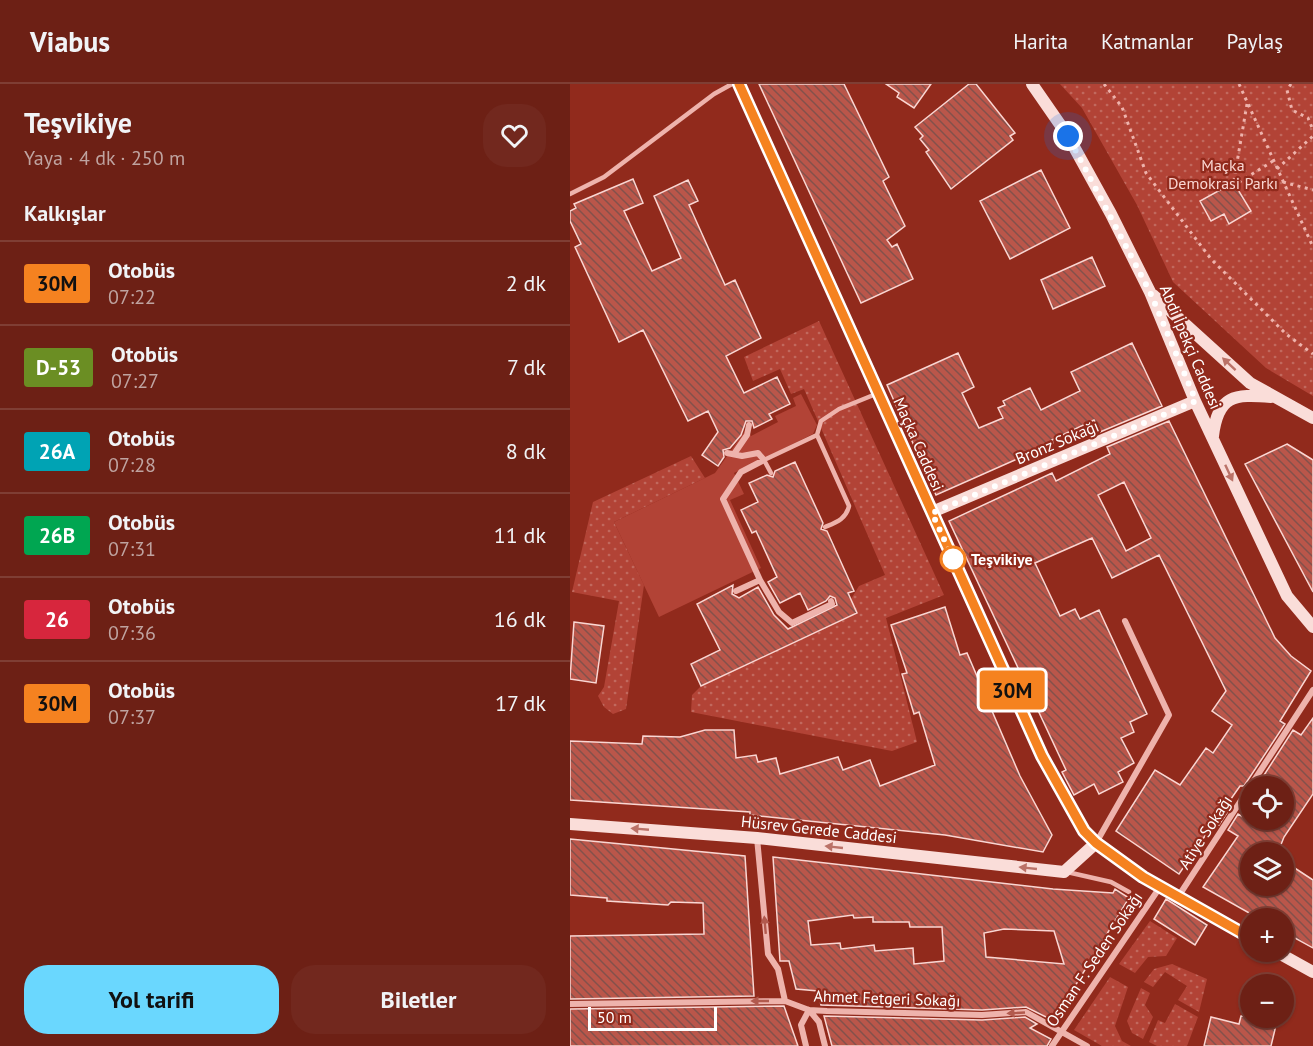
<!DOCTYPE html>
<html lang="tr">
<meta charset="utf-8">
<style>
:root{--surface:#6d2015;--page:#72281e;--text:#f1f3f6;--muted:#bfa3a0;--line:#7f3e34;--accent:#6ad7fe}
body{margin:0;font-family:"PT Sans",sans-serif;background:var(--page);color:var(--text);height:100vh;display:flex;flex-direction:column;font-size:22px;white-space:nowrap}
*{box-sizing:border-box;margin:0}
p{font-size:20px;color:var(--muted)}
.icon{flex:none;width:33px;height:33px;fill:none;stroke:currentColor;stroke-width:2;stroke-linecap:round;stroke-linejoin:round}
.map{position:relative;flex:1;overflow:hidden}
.panel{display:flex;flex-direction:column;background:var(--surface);width:570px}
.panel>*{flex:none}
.badge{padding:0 12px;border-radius:4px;font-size:21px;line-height:39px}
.tools{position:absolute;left:670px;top:692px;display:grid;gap:12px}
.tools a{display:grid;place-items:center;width:54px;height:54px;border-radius:50%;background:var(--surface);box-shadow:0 2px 4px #0004,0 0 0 2px var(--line);font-size:30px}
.scale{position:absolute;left:18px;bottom:15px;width:129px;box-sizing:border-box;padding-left:6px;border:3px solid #fff;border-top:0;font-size:16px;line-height:21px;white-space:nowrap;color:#fff;-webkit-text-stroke:4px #912a1c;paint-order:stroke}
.you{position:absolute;width:30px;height:30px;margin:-15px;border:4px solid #fff;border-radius:50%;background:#1a73e8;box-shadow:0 0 0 9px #1a73e833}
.map>.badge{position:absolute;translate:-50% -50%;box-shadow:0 0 0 3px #fff}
h2{padding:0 24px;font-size:22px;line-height:54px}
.round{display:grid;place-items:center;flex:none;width:63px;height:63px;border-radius:24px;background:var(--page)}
.head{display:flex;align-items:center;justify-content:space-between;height:102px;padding:0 24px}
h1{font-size:28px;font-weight:700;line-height:45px}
.primary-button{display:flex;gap:12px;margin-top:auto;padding:12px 24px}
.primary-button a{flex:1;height:69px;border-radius:24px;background:var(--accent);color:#111;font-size:24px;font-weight:700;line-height:69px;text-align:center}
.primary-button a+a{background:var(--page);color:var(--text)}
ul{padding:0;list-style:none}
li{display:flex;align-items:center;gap:18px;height:84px;padding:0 24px;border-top:2px solid var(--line)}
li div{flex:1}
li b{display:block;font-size:22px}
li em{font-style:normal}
li .badge{min-width:66px;font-weight:700;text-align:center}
header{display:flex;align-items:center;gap:36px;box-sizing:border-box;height:84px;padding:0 30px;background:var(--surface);border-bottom:2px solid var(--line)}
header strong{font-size:28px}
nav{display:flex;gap:33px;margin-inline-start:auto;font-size:21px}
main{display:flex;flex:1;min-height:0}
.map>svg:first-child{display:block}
.grass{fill:url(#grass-dots)}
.pitch{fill:#b24336}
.building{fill:url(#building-back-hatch);stroke:#fad6d2;stroke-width:1.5;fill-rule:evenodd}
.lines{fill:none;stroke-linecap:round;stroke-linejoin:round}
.path{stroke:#eeb3ac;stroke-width:3;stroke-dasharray:3 4.5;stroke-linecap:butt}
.lane{stroke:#eeb3ac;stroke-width:4.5}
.street{stroke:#eeb3ac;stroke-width:6}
.secondary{stroke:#faddd9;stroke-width:12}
.oneway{fill:#bb7268}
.oneway2{fill:#b25a4e}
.line-casing{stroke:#fff;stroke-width:14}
.line{stroke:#f58220;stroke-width:9}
.walk{stroke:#fff;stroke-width:6;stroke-dasharray:0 10.8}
.stop-dot{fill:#fff;stroke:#f58220;stroke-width:3}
.labels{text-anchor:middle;stroke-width:4.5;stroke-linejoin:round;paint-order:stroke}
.park-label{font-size:16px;fill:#fad6d2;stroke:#912a1c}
.street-label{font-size:16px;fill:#fff;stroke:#912a1c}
.stop-label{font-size:16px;font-weight:bold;fill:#fff;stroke:#912a1c;text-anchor:start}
</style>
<header>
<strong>Viabus</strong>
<nav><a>Harita</a><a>Katmanlar</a><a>Paylaş</a></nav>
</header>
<main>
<section class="panel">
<div class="head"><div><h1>Teşvikiye</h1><p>Yaya · 4 dk · 250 m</p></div><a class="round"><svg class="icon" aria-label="heart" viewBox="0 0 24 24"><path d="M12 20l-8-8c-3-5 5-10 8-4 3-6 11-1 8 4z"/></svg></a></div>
<h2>Kalkışlar</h2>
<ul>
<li><span class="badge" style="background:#f58220;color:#111">30M</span><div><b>Otobüs</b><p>07:22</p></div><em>2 dk</em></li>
<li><span class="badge" style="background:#6b8e23;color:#fff">D-53</span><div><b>Otobüs</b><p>07:27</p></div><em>7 dk</em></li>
<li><span class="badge" style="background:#00a3b4;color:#fff">26A</span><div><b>Otobüs</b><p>07:28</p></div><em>8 dk</em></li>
<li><span class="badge" style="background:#00a651;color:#fff">26B</span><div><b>Otobüs</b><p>07:31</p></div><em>11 dk</em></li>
<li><span class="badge" style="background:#d7263d;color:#fff">26</span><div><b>Otobüs</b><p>07:36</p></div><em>16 dk</em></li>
<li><span class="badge" style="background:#f58220;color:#111">30M</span><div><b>Otobüs</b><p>07:37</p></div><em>17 dk</em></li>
</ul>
<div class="primary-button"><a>Yol tarifi</a><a>Biletler</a></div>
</section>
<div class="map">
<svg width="743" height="962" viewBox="0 0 743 962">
<defs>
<pattern id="grass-dots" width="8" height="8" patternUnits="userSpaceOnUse" patternTransform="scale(1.5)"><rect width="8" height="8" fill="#b24336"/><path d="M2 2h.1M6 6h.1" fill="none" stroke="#c1695e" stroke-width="1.8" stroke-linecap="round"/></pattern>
<pattern id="building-back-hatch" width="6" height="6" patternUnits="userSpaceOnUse" patternTransform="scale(1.5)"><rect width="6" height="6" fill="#ba564a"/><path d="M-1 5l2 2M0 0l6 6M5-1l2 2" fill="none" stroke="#83514b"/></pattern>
</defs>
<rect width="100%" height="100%" fill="#912a1c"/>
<!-- grass -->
<path class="grass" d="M490,0H743V312L696,284L603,198L567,121L512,24Z
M249,237L374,511L316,534L347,658L322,667L121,628L122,611L131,602L287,529L281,515L289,502L315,491L234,305L221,310L210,285L183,297L174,273Z
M121,372L135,394L44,438L74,501L56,625L43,630L34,623L28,612L34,603L49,517L2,508L23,418Z
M580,837L607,854L596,872L578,873L565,889L549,880Z
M602,880L637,895L629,928L608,916L617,902L595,888L583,903L574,898L584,885Z
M540,893L558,903L545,942L552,957L561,962H532L504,946Z
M571,904L580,909L575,921L583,933L573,955L562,949L557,937Z
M605,920L628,933L617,962H587L579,958L588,936L595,939Z"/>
<!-- pitch -->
<path class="pitch" d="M231,310L247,341L243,350L164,389L174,410L160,416L191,484L89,533L44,438L145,389L177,344L181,352L208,338L205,332L226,322L223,314Z"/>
<!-- building -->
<path class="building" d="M189,0H274L319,93L313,97L335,142L317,156L322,163L327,160L343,195L291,219Z
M316,0H361L344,24L327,13L329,9Z
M399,0H406L445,49L440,52L443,56L381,105L356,68L359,66L350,55L353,52L345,43Z
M471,86L500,144L440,175L410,117Z
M63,95L73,119L54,127L82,187L111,174L84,112L118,96L128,117L119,121L155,201L165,196L191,254L156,272L174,309L207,293L220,320L199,330L202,335L184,344L182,337H176L171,351L160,364L153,366L154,373L148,382L132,371L148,348L138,327L118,337L73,246L49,258L5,163L11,160L0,137V127L6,124L4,120Z
M659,101L667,104L681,127L659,140L654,130L641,137L630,117Z
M522,173L535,202L483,225L471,196Z
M562,259L592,322L530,348L524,336L482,356L483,359L366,411L317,301L388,269L404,303L392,309L409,344L433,334L428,324L435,321L433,317L460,304L471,326L510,307L501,288Z
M599,337L705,554L721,572L741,587L710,637L715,640L674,702H670L656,722L660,724L649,741L645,739L641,743L609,790L546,747L585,686L610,701L636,664L643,669L662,641L642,627L656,607L589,471L542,494L522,454L465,479L490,532L505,525L510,535L529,526L577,630L560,638L564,648L551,654L564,679L548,688L553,698L529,710L524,700L504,711L492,688L496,686L379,437L482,389L486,397L540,370L537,363ZM554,398L581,454L556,467L528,411Z
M717,360L743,376V508L675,380Z
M225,378L253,439L251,445L257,447L284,507L278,509L287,529L131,602L121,580L150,566L127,520L163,501L162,510L169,514L188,503L204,531L218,545L267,521L265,514L260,512L256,517L238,526L230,509L210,519L198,498L207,493L186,447L182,449L171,426L188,418L179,399L197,391L203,393L205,387Z
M375,523L390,571L397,569L450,692L482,751L473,768L375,751L180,731V728L0,716V657L72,660L73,652L110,653L135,646H164L166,674L186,671L188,678L206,674L210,690L268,673L273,686L300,676L310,702L365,681L349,628L344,630L332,590L337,589L321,541Z
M4,538L34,542L26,599L0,595Z
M743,634V710L714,753L708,768H681V801H714V777L743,796V864L714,848V834H688L633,803L668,752L658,746L668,730L677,735H714V702H687L723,646L731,651Z
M0,755L175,772L184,912L0,915V852L134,850L133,819L101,818L98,821L37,817V814L0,811Z
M203,773L483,805L543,809L545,805L559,814L488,930L478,934L456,923L412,926L251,921L248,907L226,905L219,877H210ZM283,831L284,834L303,833V838H339L340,843H372L374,877L344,880L343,864L305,867L304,861L271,865L270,859L241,861L238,837ZM434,845L484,847L494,880L416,873L414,849Z
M596,815L637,841L625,861L584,835Z
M214,922L228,962H0V925Z
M254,932L412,936L455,933L467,940L460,944L481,955L477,962H262Z
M671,932L708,933L701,962H634L641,933L669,940Z"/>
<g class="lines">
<!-- path -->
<path class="path" d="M534,0L552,23L576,89L641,175L716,250L743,270
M669,0L743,163
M721,0L717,6L722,26L738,34L743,46
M677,20L663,102L703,77
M707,85L743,52
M713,98L743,106"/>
<!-- lane -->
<path class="lane" d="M0,110L34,93L144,10L162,0
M201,389L194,376L247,351
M255,443C267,438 276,435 279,422L247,351L251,337L269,325L306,310
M497,788L541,798L559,808"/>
<!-- street -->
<path class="street" d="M157,369L172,372L188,369L194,376L171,388L153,415L190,496
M164,370L177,351L179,341
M166,507L190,496L209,528L222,539L262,520L261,517
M187,754L198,870L208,885L215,917
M526,759L599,631L555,537
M608,813L743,606
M0,920L215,917L239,926L257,927L412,931L456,928L517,962
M236,962L231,941L239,926L249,938L255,962
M482,962L590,803"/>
<!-- secondary -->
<path class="secondary" d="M169,0L472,672L514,747L526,759L573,793L681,854
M462,0L498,52L541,130L580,208L625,317L717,512L743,543
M583,211L680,299L743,334
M643,352C648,311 664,310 701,313
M362,428L625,317
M0,740L187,754L494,788L526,759
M705,867L743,888"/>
</g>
<!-- one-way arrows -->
<defs><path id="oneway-solid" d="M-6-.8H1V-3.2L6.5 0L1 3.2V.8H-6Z" transform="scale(1.5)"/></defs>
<g class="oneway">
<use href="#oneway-solid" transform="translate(659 280) rotate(-137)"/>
<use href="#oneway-solid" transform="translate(659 389) rotate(65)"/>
<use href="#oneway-solid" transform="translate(70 745) rotate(-175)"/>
<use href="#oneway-solid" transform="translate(264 763) rotate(-174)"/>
<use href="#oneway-solid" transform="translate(458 784) rotate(-174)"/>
</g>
<g class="oneway2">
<use href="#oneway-solid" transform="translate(195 841) rotate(-95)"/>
<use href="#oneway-solid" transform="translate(190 917) rotate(180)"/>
<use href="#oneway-solid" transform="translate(446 929) rotate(177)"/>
</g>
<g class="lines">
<!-- line casing -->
<g class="line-casing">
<path id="line" d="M169,0L472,672L514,747L526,759L573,793L681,854"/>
</g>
<!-- line -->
<use href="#line" class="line"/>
<!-- walk -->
<path class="walk" d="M383,475L362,429L626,317L580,208L498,52"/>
</g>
<!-- markers -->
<circle class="stop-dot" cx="383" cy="475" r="12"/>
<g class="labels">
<!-- park labels -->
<g class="park-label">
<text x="653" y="87">Maçka<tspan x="653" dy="18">Demokrasi Parkı</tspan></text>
</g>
<!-- street labels -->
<g class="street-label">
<text transform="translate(621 263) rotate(67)" y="6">Abdi İpekçi Caddesi</text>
<text transform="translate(487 358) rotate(-23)" y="6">Bronz Sokağı</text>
<text transform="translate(349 360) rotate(66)" y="6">Maçka Caddesi</text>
<text transform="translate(249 745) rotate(6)" y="6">Hüsrev Gerede Caddesi</text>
<text transform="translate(635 748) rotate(-57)" y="6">Atiye Sokağı</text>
<text transform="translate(524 875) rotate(-56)" y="6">Osman F. Seden Sokağı</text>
<text transform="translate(317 914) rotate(2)" y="6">Ahmet Fetgeri Sokağı</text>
</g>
<!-- stop labels -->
<g class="stop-label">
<text x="401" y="481">Teşvikiye</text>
</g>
</g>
</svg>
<div class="tools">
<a><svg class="icon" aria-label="locate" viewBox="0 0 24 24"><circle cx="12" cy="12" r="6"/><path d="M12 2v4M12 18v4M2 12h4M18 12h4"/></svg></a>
<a><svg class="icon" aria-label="layers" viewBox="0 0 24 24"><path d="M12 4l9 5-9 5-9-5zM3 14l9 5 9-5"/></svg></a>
<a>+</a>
<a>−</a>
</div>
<div class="scale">50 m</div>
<div class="you" style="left:498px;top:52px"></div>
<b class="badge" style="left:442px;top:606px;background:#f58220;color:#111">30M</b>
</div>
</main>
